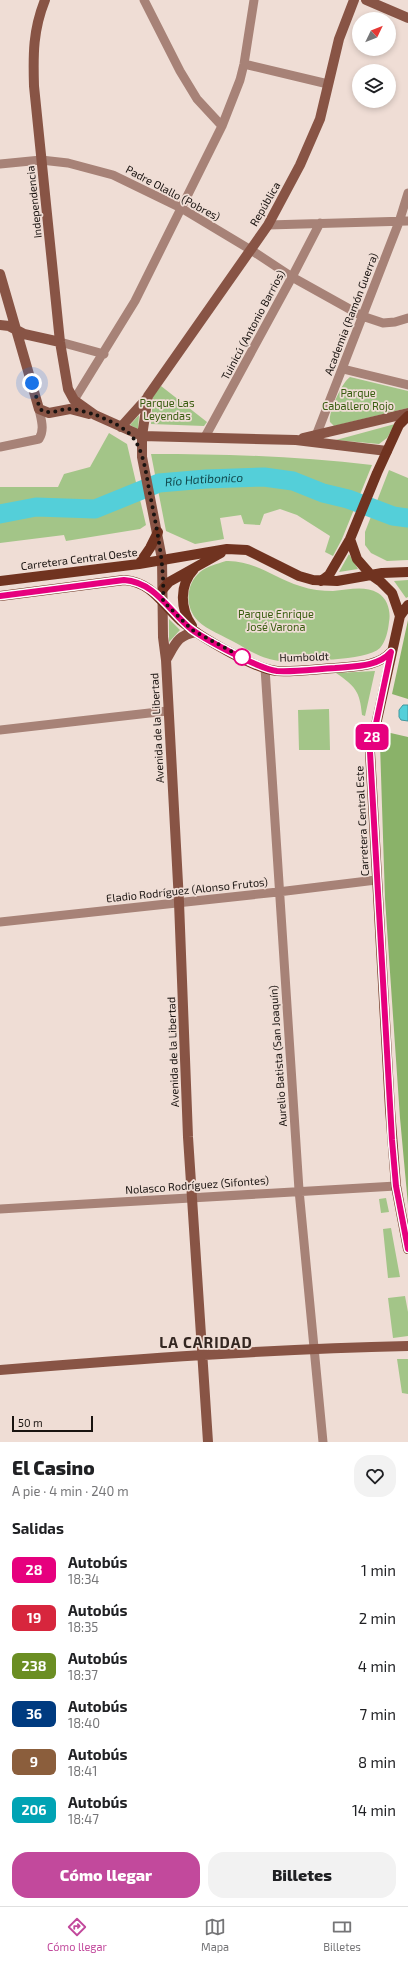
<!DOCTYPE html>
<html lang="es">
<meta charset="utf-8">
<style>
:root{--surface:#fff;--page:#f2f2f2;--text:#202124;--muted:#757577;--line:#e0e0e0;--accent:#c2499c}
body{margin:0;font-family:"Exo 2",sans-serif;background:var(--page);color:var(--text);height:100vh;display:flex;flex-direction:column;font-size:15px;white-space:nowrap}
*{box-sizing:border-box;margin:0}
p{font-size:13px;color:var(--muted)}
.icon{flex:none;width:22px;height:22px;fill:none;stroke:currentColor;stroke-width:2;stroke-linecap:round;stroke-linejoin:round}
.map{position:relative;height:1442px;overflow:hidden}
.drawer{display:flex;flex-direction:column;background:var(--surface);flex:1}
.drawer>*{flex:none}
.badge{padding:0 8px;border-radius:6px;font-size:14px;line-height:26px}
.needle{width:26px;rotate:47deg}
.fabs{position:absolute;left:352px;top:12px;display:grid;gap:8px}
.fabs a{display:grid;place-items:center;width:44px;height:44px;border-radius:50%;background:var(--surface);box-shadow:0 2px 6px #0003;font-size:20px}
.scale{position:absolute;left:12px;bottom:10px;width:81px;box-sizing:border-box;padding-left:4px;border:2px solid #191310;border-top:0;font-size:11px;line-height:14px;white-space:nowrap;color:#191310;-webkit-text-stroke:3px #efddd5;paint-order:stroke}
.you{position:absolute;width:20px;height:20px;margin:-10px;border:3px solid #fff;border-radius:50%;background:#1a73e8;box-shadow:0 0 0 6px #1a73e833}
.map>.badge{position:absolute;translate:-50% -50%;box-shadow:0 0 0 2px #fff}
h2{padding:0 12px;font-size:15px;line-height:36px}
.round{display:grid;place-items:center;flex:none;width:42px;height:42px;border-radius:16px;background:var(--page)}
.summary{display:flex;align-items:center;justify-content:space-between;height:68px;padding:0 12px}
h1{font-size:19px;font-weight:800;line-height:30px}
.cta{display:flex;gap:8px;margin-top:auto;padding:8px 12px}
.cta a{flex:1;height:46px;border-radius:16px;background:var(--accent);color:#fff;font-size:16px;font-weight:800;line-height:46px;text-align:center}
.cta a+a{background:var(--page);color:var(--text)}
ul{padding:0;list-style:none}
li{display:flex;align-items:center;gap:12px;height:48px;padding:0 12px}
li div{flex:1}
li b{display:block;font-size:15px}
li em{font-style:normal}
li .badge{min-width:44px;font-weight:700;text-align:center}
.tabs{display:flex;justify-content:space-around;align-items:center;height:56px;border-top:1px solid var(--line);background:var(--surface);font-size:11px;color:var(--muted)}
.tabs a{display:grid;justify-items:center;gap:2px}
.tabs .on{color:var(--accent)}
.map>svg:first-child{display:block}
.green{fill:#a3c588}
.forest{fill:#8ab269}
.water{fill:#54cfd9;stroke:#42979d}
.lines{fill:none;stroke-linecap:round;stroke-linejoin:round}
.river{stroke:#54cfd9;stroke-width:19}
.street{stroke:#a78277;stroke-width:9}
.secondary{stroke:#885445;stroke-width:10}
.primary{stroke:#703320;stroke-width:10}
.line-casing{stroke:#fff;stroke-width:9}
.line{stroke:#e6007e;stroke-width:6}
.walk{stroke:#191310;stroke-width:4;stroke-dasharray:0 7.2}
.stop-dot{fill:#fff;stroke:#e6007e;stroke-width:2}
.labels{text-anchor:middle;stroke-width:3.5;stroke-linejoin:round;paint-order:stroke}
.street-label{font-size:11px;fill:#191310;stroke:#efddd5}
.park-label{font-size:11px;fill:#395d10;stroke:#efddd5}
.water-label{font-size:12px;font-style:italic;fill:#11484d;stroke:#efddd5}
.district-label{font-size:15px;font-weight:bold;letter-spacing:1px;fill:#332621;stroke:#efddd5}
</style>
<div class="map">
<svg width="408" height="1442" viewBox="0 0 408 1442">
<rect width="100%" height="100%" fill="#efddd5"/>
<!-- green -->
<path class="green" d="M350,377L408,391V408L334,426L330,422C328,413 342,382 350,377Z
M161,386L207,422L204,426L151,424L153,396Z
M139,415L138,429L130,425Z
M395,424L387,438L379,444L336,440Z
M109,433L127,444L146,525L140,529L66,541L64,535L0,543V487H58L64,474L90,467Z
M151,454C225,454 298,456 372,465L342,539L333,556L325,552L330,536L297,515L280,509L264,514L260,525L244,524L241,515L220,518L224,539L195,544L166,531Z
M389,470L408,478V560L387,561L371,553L365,545V532Z
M349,554L358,569L339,572Z
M226,561C254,560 274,578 300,586C311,590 322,591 333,591C348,590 364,585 378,593C388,599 391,612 389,622C388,631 386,641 380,648C365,662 303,660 281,661C264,660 250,651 236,643C224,636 207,630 198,621C185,608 185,585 200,572C207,566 217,564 226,561Z
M408,580V597L406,598L394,581Z
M169,619L180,630L169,642Z
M375,671L365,716L362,715C360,691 355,686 336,673Z
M329,709L330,750H299L298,710Z
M386,1198L389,1212L381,1213L379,1199Z
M391,1228L400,1277L388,1278L383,1229Z
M405,1296L408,1312V1336L393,1338L388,1298Z
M397,1359H408V1394L402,1393Z"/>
<!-- forest -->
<path class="forest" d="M408,620V699L392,694Z
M382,731L408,737V1205L400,1118L385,899L380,744Z"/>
<!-- water -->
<path class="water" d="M403,705H408V721L401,720L399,717V710Z"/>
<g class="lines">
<!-- river -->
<path class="river" id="s1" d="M0,514L36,507L95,509L159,483L206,479L264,477L293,481L323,493L348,499L393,516L408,518"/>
<!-- street -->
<path class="street" d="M144,0L180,71L197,99L222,126
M244,64L328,84
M0,164L41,160L68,163L113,175L181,208L251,250L292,277L362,316L383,323L395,322L408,318
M268,225L408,221
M60,342L104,354
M343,369L408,385
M74,400L135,301L222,126L240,80L244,64L254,0
M205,437L292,277L320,223
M314,441L399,222L408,193
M0,447L39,439C45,430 41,419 39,409
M265,668L299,1190L323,1442
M0,730L167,711
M0,922L278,892L376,880
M0,1209L396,1186"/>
<!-- secondary -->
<path class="secondary" d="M45,0C33,30 33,54 34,86L60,342L68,389L74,400L95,415L142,436L296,440L387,451
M366,0L408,18
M0,274L39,409L49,413L70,409L89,414
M0,325L9,326L24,334L60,342
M121,427L148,397
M303,438L408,413
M166,660C175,645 177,635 196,632
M0,1370C136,1359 271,1349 408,1346
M208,1442L188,1137L179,902L166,660L163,637L162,559L142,457V436L148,396L268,225L300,165L320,119L339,39L354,0"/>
<!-- primary -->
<path class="primary" d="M350,539L357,559L371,575L381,582L392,593L400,616L370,752L390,1109L396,1186L408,1249
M139,564L150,548L158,532
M0,581L139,564L227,549L247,550L299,576L313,580L337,581L382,573L408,572
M321,581L329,575L350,539L377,473L399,425L408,416
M163,589L169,582L221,553
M0,596L124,580C152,582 162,604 181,621C199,636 254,669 277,671C296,672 316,669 335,668C354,666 378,667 391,652
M400,616L408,605
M192,626C180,609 179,585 194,569"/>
</g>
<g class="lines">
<!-- line casing -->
<g class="line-casing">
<path id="line" d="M0,596L124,580C155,582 169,611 191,629C206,640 259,669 277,671C296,672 316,669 335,668C354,666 378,667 391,652L370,752L392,1140L396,1186L408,1249"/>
</g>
<!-- line -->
<use href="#line" class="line"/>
<!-- walk -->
<path class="walk" d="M32,383L40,409C50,416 58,409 69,409C77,409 88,413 96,415C110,421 128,428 136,442C144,456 146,473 149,489C156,526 165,563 163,601L192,630L242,657"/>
</g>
<!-- markers -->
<circle class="stop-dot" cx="242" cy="657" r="8"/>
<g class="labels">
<!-- street labels -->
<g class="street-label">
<text transform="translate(173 193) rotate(28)" y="4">Padre Olallo (Pobres)</text>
<text transform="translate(34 202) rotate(-96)" y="4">Independencia</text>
<text transform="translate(265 204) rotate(-60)" y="4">República</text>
<text transform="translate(351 314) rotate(-69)" y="4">Academia (Ramón Guerra)</text>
<text transform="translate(253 325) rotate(-62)" y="4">Tuinicú (Antonio Barrios)</text>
<text transform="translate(79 559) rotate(-7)" y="4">Carretera Central Oeste</text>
<text transform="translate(304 657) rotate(-2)" y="4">Humboldt</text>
<text transform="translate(157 728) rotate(-93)" y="4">Avenida de la Libertad</text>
<text transform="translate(362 821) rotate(-93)" y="4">Carretera Central Este</text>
<text transform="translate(187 890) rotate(-6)" y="4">Eladio Rodríguez (Alonso Frutos)</text>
<text transform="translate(173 1052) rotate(-92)" y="4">Avenida de la Libertad</text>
<text transform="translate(278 1056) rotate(-94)" y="4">Aurelio Batista (San Joaquín)</text>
<text transform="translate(197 1185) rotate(-4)" y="4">Nolasco Rodríguez (Sifontes)</text>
</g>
<!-- park labels -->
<g class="park-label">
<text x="358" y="397">Parque<tspan x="358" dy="13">Caballero Rojo</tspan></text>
<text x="167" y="407">Parque Las<tspan x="167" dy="13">Leyendas</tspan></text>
<text x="276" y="618">Parque Enrique<tspan x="276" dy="13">José Varona</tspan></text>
</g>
<!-- water labels -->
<g class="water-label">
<text dy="4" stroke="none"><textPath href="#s1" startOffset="210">Río Hatibonico</textPath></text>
</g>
<!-- district labels -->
<g class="district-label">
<text x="206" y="1348">LA CARIDAD</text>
</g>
</g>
</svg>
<div class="fabs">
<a><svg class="needle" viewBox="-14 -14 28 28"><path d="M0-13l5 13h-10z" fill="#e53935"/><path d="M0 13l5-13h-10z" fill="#757577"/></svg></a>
<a><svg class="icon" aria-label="layers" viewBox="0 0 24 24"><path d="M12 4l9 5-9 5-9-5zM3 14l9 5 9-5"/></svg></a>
</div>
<div class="scale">50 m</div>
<div class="you" style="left:32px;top:383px"></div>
<b class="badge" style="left:372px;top:737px;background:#e6007e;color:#fff">28</b>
</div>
<section class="drawer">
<div class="summary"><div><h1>El Casino</h1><p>A pie · 4 min · 240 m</p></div><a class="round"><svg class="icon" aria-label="heart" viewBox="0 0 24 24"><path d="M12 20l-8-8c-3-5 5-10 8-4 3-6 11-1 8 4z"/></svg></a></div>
<h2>Salidas</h2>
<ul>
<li><span class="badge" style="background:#e6007e;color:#fff">28</span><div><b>Autobús</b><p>18:34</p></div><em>1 min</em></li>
<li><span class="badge" style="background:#d7263d;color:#fff">19</span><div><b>Autobús</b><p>18:35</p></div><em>2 min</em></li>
<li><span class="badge" style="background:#6b8e23;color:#fff">238</span><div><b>Autobús</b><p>18:37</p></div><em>4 min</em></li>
<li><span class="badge" style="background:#003b80;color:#fff">36</span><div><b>Autobús</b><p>18:40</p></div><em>7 min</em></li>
<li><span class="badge" style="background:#8b5e3c;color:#fff">9</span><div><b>Autobús</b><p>18:41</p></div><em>8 min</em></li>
<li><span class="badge" style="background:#00a3b4;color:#fff">206</span><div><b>Autobús</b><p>18:47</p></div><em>14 min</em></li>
</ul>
<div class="cta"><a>Cómo llegar</a><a>Billetes</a></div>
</section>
<nav class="tabs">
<a class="on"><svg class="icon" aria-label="directions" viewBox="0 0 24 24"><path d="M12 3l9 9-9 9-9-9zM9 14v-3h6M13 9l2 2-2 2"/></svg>Cómo llegar</a>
<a><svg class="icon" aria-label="map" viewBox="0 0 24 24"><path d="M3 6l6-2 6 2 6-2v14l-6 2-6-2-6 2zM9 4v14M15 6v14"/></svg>Mapa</a>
<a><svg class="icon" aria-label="tickets" viewBox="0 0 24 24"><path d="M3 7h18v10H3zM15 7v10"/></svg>Billetes</a>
</nav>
